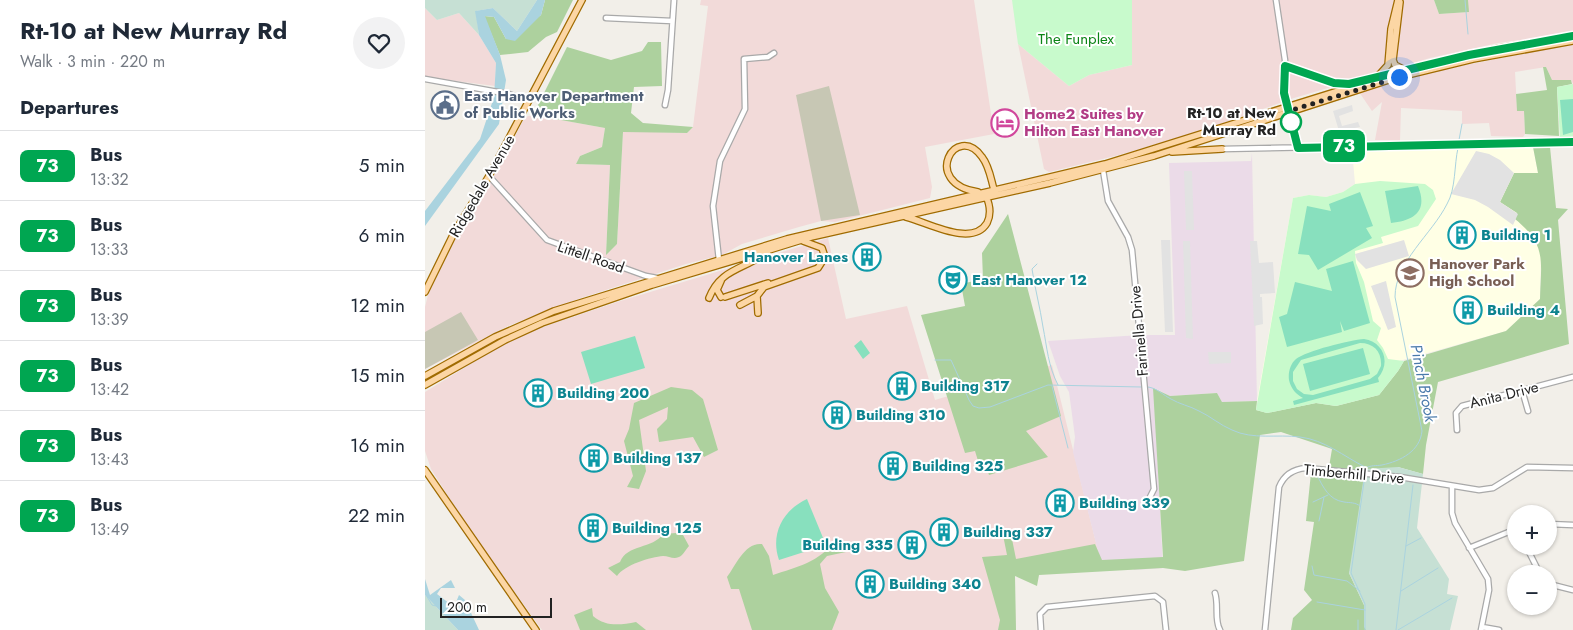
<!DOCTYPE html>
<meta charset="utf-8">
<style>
:root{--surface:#fff;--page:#f2f2f3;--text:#1f2937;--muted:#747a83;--line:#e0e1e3}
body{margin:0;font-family:Jost,sans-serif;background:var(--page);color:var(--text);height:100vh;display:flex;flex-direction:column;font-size:19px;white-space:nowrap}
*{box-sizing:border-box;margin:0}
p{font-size:16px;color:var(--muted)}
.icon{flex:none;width:28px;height:28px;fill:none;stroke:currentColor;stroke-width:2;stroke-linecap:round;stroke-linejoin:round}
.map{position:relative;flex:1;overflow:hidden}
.panel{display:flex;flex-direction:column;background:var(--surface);width:425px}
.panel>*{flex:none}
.badge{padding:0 10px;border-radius:8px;font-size:18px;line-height:32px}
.controls{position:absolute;left:1082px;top:505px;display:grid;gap:10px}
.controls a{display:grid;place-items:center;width:50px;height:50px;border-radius:50%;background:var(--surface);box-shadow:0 1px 4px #0004;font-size:25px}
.scale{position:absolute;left:15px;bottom:12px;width:112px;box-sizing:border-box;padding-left:5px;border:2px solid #222;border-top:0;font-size:14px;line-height:18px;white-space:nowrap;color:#222;-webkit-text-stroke:4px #fff;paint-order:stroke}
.you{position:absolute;width:25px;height:25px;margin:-12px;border:4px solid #fff;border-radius:50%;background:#1a73e8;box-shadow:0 0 0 8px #1a73e833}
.map>.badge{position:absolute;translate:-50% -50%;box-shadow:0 0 0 2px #fff}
h2{padding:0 20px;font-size:19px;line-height:45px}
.round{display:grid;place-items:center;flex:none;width:52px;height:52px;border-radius:26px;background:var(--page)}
.head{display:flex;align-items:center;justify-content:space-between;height:85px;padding:0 20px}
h1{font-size:24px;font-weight:700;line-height:38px}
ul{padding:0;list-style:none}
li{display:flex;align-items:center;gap:15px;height:70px;padding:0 20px;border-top:1px solid var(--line)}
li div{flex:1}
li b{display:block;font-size:19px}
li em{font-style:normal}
li .badge{min-width:55px;font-weight:700;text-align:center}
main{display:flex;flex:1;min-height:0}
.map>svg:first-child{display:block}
.commercial{fill:#f2dad9}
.industrial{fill:#ebdbe8}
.education{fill:#ffffe5}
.construction{fill:#c7c7b4}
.forest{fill:#add19e}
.wetland{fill:#c6e0d4}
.park{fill:#c8facc}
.pitch{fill:#88e0be;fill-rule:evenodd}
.parking{fill:#e2e2e2}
.water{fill:#aad3df}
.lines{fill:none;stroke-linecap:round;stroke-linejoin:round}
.stream{stroke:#aad3df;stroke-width:1}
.minor-casing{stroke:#a9a9a9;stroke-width:7}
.major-casing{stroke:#a06b00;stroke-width:8}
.minor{stroke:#fff;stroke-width:4.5}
.major{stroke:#fcd6a4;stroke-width:5.5}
.line-casing{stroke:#fff;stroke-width:11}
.line{stroke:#00a651;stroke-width:8}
.walk{stroke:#222;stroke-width:5;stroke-dasharray:0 9}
.stop-dot{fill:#fff;stroke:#00a651;stroke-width:2.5}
.labels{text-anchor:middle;stroke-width:4;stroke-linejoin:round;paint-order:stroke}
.park-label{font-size:15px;fill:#0c8416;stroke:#fff}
.service-label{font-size:15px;font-weight:bold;fill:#4e5e75;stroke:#fff;text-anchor:start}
.stop-label{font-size:15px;font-weight:bold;fill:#222;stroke:#fff;text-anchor:end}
.hotel-label{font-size:15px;font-weight:bold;fill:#b23c85;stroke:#fff;text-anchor:start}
.street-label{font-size:15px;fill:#222;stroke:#fff}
.culture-label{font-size:15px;font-weight:bold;fill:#0d838f;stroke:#fff;text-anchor:start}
.education-label{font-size:15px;font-weight:bold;fill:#785e54;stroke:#fff;text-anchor:start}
.water-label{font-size:16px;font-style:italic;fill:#4a7aab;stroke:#fff}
</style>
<main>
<section class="panel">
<div class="head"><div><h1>Rt-10 at New Murray Rd</h1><p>Walk · 3 min · 220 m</p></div><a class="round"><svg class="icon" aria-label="heart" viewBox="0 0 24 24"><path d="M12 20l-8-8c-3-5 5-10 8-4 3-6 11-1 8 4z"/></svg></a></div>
<h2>Departures</h2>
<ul>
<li><span class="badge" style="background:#00a651;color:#fff">73</span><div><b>Bus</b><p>13:32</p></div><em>5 min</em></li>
<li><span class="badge" style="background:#00a651;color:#fff">73</span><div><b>Bus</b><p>13:33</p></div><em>6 min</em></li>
<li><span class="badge" style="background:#00a651;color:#fff">73</span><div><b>Bus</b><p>13:39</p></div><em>12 min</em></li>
<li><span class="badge" style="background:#00a651;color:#fff">73</span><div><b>Bus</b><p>13:42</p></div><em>15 min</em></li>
<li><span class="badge" style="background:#00a651;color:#fff">73</span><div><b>Bus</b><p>13:43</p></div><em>16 min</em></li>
<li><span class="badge" style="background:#00a651;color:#fff">73</span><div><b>Bus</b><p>13:49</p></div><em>22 min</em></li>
</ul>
</section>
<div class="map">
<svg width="1148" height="630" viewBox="0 0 1148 630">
<rect width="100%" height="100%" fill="#f2efe9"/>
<!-- commercial -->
<path class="commercial" d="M276,0H549L569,134L500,147L507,187L505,198L410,222L396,221L374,227L317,244L297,255L261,264L153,299L83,326L0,369V307L3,295L30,240L70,174L100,117L108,115L180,128L177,147L155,156L151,164L185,165L181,254L192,244L198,131L262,133L268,127L283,6L275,5Z
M707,0H1009L1014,14L1043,12V0H1148V33L1073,43L1005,58L869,98L776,131L694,155L624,172L619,169L593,44L644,86L664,75L707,65Z
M0,8L12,20L34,13L54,35L71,63L70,86L0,77Z
M1148,44V84L1146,80H1127L1121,67L1090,72L1092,110L1099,111L1100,134L1098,137L1066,136L1064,123L1037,124V111L976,108L975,141L950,140L957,102L947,111L934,92L1010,71Z
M403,238L421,319L482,306L510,400L627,365L677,567L589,575L591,630H117L42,526L6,469L0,451V392L70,349L112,329L192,302Z"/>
<!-- industrial -->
<path class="industrial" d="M827,153L832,401L797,402L792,393L745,396L729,388L738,568L709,570L708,564L677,567L648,452L650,437L644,392L635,376L623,341L715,335H750L744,163L826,161Z"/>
<!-- education -->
<path class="education" d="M1008,147H1108L1113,173L1090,219L1106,232L1116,253L1115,299L1081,331L832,401L868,198L884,195L901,197L918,192L930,184L927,149Z"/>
<!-- construction -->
<path class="construction" d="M404,86L435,215L396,221L371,95Z
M36,312L53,340L0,369V332Z"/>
<!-- forest -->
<path class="forest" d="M120,0H148L132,32L121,37L103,52L75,55L59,16L69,17L81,39L116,15Z
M1009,0H1043L1044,12L1014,14Z
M223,42H236L237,86L209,87L206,113L218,123L268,127L262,133L198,132L192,244L181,255L185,165L151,164L155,156L177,147L180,128L108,115L142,47L186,60L217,51Z
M1118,67H1121L1127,80H1146L1147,84L1132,87L1134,136L1100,134L1099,111H1092L1091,94L1122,90Z
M1108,147H1125L1131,208L1143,209L1133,220L1144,344L1013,382L1001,445L998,474L973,467L924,573L939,605L941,630H866L868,618L887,600L879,590L889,522L881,521L886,473H903L907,449L856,432L835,435L819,561L760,571L738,568L614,575L612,586L590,576L591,630H573L575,620L557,557L582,555L578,535L586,534L591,559L670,544L677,560L738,557L728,388L745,396L792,393L797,402L832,401L831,410L842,413L891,403L911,406L954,395L973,371L979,361L1081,331L1115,299C1116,261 1122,245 1090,219L1092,213L1075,202L1089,173H1113Z
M583,214L636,416L601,431L623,457L564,475L560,463L554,464L550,451L540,453L496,315L540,306L536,284L558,279L557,253Z
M246,387L267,390L278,399L293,450L279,457L268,437L234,442L232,429L242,419L243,407L214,420L221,471L214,489L202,487L208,476L199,441L204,429L209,403Z
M251,533L258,535L264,546C262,548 259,553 257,555C250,561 245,556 238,556C226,557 199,565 192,576L183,568L195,562C202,544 228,549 238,534Z
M417,540L421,552L402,556L395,564L400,588L414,612L407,630H327L314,589H306L302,577C311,565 320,542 337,544L344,556L348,575C372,567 394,562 410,541Z
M167,608L168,616C181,627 195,625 211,622L221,630H155L149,615Z"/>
<!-- wetland -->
<path class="wetland" d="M0,0H112L92,31L68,8L51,11L54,35L34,13L12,20L0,8Z
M973,467L998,474L992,528L1024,579L1022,594L1033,596L1025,630H941L939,627V605L924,573L940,469Z
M0,595L33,630H0Z"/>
<!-- park -->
<path class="park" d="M587,0H707V65L664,75L644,86L593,44Z
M1148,84V138H1135L1132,87Z
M955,181L1000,184L1008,190L1011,199L993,226L956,237L958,243L930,251L931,263L939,282L948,321L956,328L952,340L958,348L963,359L979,361L973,371L954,395L911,406L891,403L842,413L831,410L868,198L884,195L901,197L918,192L930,184Z"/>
<!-- pitch -->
<path class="pitch" d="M1148,99V132L1138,135L1135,100Z
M993,186C1003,211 990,220 966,223L960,191Z
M935,192L948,226L941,228L947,238L893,270L884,255L873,254L882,206L906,211L904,204Z
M928,261L945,323L919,331L915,321L917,332L862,347L854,317L862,314L870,282L907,291L901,269Z
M210,336L220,368L166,384L156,352Z
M939,339C959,342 966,363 953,378L954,382L869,405L868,401L878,398C871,394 866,389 864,380C863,373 865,364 871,359C881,351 925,340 939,339ZM935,343C949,343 957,352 956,366L952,374L945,379L888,395L879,394L872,389L868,381V372L876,360Z
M436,340L445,353L438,359L429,346Z
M938,348L945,374L885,391L878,364Z
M382,499L401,545L354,560C345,534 358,510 382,499Z"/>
<!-- parking -->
<path class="parking" d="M927,105L928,111L914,116L917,126L933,122L935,127L914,131L908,111Z
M1051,151L1064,154L1075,160L1089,173L1075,202L1093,214L1088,225L1063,207L1050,200L1026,194Z
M759,171H767L769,230H761Z
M736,240H745L748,332H740Z
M979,240L984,256L941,269L932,260L930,254Z
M758,241H765L768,339L761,338Z
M825,241H832L834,263L848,262L850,293L835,294V297H837L838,324L829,326Z
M961,281L971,327L963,330L946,286Z
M783,352H806V363L784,364Z"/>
<!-- water -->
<path class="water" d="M112,0H120L116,15L90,41L81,39L69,17L60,16L75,55L81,80L74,124L0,226V211L55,139L69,97L71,63L54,35L50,11L68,8L92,31Z
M0,579L5,595L26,580L30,588H16L12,594L29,607L34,595L40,600L54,630H33L0,595Z"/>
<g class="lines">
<!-- stream -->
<path class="stream" d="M1040,0L1043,34
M1034,140L1037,124
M612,264L607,269C610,289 615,307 618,327C622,347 623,366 633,385
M510,360H526L544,400L548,406L554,408L565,407L623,385L716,387
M627,386L643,448
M723,387C732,388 738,395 746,399C754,404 765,406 774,411C785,416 795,425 807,430C828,440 852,434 875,437C900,440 918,456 940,467
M892,475C898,487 904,500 919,502C925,503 930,502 935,506
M888,502L903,495
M894,521L899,497
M981,546L996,538
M887,566L889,575L922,581L935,591
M976,591L1013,568
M1,595L7,605L11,606
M892,602L940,610
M933,630V620
M940,630V604L926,573L941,468C946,465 951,466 957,465C976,461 995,451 997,431L970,297C970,262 1007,234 1022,204C1031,189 1029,165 1033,148
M971,630L988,485
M973,630L1027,598"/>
<!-- minor casing -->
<g class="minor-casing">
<path id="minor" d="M851,0L860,60L859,93L873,148
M181,18L247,21
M0,79L84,94L103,101
M240,105L243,90L249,0
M797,149L1148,142
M678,170L683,201L703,237L707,250L729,489L725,497
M64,176L122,240L221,276L232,278
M294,260L288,206L295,161L320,109L319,59L343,57L349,53
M1097,390L1103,411
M1032,430L1031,413L1037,406L1148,377
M1027,486V513L1030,523L1063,579L1064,590L1056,630
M1124,524L1148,525
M1101,546L1115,574
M1044,548L1091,529
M1124,584L1148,590
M790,593C794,605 789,620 795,630
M1057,627L1074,630
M616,630L615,614L622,607L730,596L738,602L741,630
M840,630L854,487C859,475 868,469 881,468L975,477L1054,490L1068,488L1102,467L1148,468"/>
</g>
<!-- major casing -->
<g class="major-casing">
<path id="major" d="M973,0L975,2L968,60L970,65L978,69
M860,66L909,83L924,84
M954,75L963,65L966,29L973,0
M747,152L797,149
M553,192C495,183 531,121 557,157C565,167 566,181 570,193
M481,217C502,222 547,248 562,223C566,215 565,205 561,196
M0,292L29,233L64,176L157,0
M332,296L333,313
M296,297L292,290L296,281
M300,297L343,283
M284,298C296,267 321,270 343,251
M315,305L332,296L339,287L393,268L400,257L397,248L378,241
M0,376L70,337L129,311L362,239L680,164L980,70L1075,48L1148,36
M0,385L80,340L117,323L227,285L344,250L386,237L625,183L729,156L970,78L1048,59L1148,41
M0,470L111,630"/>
</g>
<!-- minor -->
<use href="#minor" class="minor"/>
<!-- major -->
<use href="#major" class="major"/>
</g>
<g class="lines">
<!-- line casing -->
<g class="line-casing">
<path id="line" d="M1148,36L1044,55L924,84L909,83L860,66L859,93L873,148L1148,142"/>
</g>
<!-- line -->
<use href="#line" class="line"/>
<!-- walk -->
<path class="walk" d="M866,122L864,111L974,77"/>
</g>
<!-- icons -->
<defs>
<g id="civic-ring" transform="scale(1.4375)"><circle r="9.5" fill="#fff" stroke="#5c6f8a" stroke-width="1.5"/><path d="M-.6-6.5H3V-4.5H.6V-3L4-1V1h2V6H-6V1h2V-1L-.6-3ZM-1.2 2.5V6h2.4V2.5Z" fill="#5c6f8a"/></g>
<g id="hotel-ring" transform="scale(1.4375)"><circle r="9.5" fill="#fff" stroke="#d1479c" stroke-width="1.5"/><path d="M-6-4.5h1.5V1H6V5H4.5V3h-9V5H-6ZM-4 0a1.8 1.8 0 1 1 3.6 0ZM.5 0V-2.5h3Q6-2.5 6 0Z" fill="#d1479c"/></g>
<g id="building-ring" transform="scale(1.4375)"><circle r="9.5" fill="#fff" stroke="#0f9aa8" stroke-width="1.5"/><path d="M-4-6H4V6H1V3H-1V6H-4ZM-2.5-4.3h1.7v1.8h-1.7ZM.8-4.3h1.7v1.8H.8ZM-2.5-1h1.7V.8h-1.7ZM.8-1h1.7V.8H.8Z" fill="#0f9aa8"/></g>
<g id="school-ring" transform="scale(1.4375)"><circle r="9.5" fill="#fff" stroke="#8d6e63" stroke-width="1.5"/><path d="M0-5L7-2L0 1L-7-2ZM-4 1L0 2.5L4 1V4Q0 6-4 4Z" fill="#8d6e63"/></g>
<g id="theatre-ring" transform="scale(1.4375)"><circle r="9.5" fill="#fff" stroke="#0f9aa8" stroke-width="1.5"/><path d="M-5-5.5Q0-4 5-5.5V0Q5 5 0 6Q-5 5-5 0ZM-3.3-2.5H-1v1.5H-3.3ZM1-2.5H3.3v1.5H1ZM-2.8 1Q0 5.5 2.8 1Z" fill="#0f9aa8"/></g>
</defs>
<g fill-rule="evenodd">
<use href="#civic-ring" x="20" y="105"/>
<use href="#hotel-ring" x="580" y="123"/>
<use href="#building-ring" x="1037" y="235"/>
<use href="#building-ring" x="442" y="257"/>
<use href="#school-ring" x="985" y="273"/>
<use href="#theatre-ring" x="528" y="280"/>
<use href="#building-ring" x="1043" y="310"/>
<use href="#building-ring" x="477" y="386"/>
<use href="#building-ring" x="113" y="393"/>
<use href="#building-ring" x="412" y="415"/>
<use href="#building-ring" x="169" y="458"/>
<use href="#building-ring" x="468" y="466"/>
<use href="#building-ring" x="635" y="503"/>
<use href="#building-ring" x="168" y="528"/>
<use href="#building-ring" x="519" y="532"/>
<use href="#building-ring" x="487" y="545"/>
<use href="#building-ring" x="445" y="584"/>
</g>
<!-- markers -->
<circle class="stop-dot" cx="866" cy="122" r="10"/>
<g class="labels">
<!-- park labels -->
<g class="park-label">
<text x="651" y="44">The Funplex</text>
</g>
<!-- service labels -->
<g class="service-label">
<text x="39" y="101">East Hanover Department<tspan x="39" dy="17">of Public Works</tspan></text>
</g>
<!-- stop labels -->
<g class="stop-label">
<text x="851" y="118">Rt-10 at New<tspan x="851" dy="17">Murray Rd</tspan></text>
</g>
<!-- hotel labels -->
<g class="hotel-label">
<text x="599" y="119">Home2 Suites by<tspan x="599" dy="17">Hilton East Hanover</tspan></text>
</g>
<!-- street labels -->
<g class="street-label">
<text transform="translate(57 186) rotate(-60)" y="5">Ridgedale Avenue</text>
<text transform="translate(166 257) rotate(19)" y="5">Littell Road</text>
<text transform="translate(714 331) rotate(-95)" y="5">Farinella Drive</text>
<text transform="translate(1079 395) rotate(-14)" y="5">Anita Drive</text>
<text transform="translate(929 474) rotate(5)" y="5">Timberhill Drive</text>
</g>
<!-- culture labels -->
<g class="culture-label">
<text x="1056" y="240">Building 1</text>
<text x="423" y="262" text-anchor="end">Hanover Lanes</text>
<text x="547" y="285">East Hanover 12</text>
<text x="1062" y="315">Building 4</text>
<text x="496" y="391">Building 317</text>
<text x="132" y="398">Building 200</text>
<text x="431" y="420">Building 310</text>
<text x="188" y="463">Building 137</text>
<text x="487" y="471">Building 325</text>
<text x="654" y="508">Building 339</text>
<text x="187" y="533">Building 125</text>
<text x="538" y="537">Building 337</text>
<text x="468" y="550" text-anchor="end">Building 335</text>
<text x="464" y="589">Building 340</text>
</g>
<!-- education labels -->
<g class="education-label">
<text x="1004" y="269">Hanover Park<tspan x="1004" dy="17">High School</tspan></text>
</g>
<!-- water labels -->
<g class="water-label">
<text transform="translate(999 383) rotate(79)" y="6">Pinch Brook</text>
</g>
</g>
</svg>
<div class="controls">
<a>+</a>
<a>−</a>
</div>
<div class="scale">200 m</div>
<div class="you" style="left:974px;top:77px"></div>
<b class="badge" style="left:919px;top:146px;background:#00a651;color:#fff">73</b>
</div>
</main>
